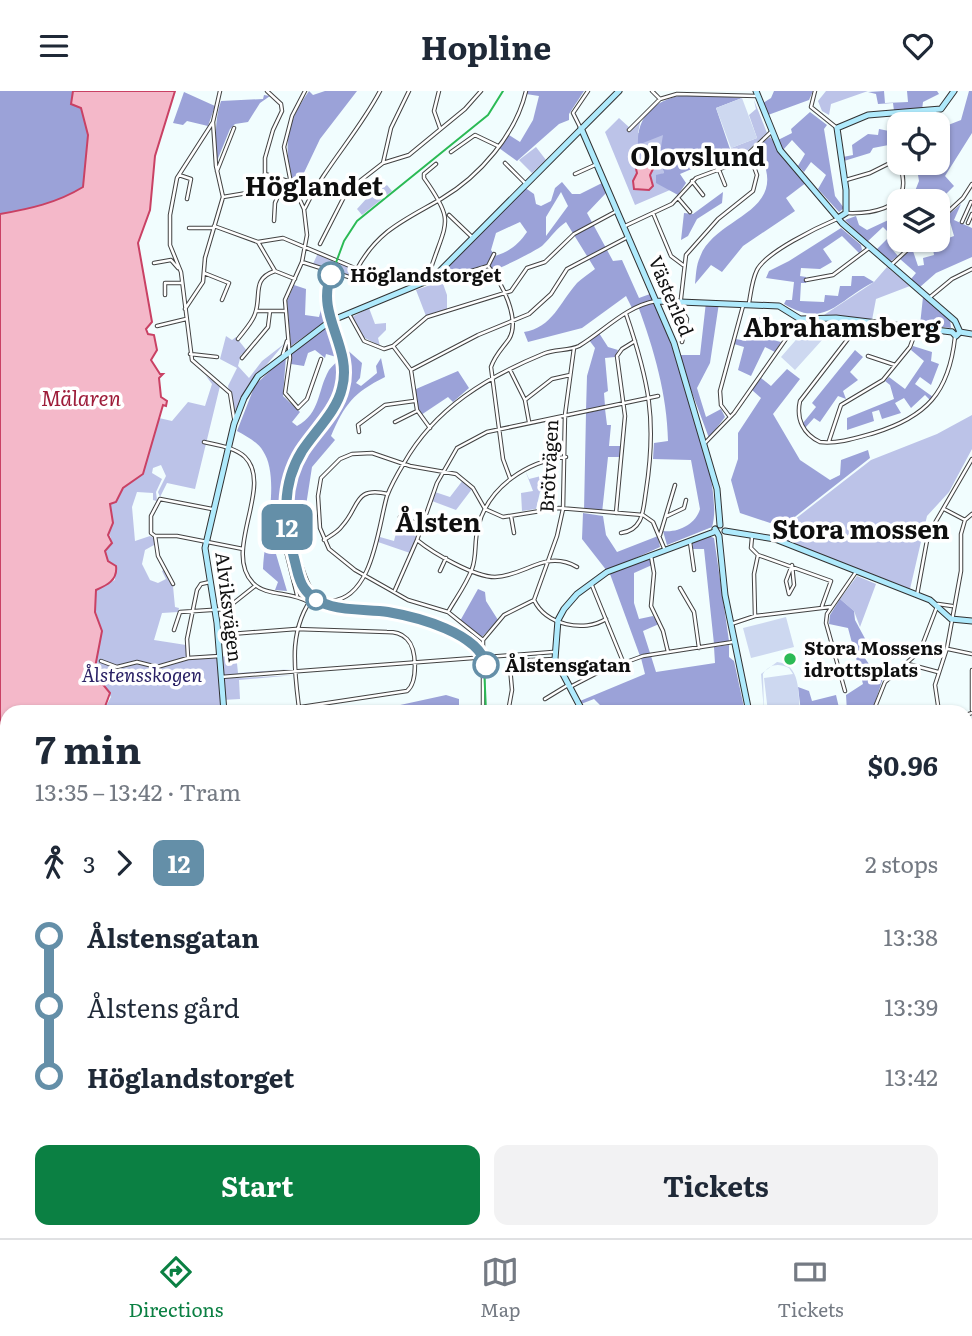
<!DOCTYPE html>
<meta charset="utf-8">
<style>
:root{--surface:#fff;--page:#f2f2f3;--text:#1f2937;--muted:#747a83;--line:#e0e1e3;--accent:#0b8043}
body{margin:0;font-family:Literata,serif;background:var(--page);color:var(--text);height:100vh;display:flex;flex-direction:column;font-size:26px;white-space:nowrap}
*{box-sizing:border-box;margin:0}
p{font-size:23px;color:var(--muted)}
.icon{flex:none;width:38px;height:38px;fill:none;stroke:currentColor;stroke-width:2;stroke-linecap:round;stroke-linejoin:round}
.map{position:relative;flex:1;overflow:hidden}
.details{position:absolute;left:0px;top:614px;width:973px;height:534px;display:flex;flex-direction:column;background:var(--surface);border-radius:21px 21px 0 0;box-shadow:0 2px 5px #0004}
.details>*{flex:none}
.badge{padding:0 14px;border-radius:10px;font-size:24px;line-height:46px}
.buttons{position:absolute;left:887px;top:21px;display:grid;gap:14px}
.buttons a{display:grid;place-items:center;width:63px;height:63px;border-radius:14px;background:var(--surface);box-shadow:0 2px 5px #0004;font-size:35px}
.map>.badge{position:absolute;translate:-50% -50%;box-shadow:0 0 0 4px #fff}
.legs{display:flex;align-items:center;gap:10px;height:77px;padding:0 35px;font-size:23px}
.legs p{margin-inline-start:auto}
.headline{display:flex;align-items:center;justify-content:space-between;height:119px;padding:0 35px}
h1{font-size:38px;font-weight:700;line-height:52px}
.cta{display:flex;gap:14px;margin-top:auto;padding:14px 35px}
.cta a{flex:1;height:80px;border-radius:14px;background:var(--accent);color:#fff;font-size:28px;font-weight:700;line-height:80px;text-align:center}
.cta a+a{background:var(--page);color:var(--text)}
ul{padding:0 35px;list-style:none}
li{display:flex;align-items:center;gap:24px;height:70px;font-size:26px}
li i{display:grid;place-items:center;width:10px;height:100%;margin:0 9px;background:currentColor}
li i::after{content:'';width:18px;height:18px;margin:-9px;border:5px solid;border-radius:50%;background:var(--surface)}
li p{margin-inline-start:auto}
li:first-child i{background:linear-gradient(#0000 50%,currentColor 0)}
li:last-child i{background:linear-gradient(currentColor 50%,#0000 0)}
header{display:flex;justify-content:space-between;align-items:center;height:91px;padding:0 35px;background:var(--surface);font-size:32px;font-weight:700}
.dock{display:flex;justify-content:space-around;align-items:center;height:98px;border-top:2px solid var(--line);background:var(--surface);font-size:19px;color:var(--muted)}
.dock a{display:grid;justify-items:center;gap:4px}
.dock .active{color:var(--accent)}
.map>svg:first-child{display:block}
.green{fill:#bcc3e8}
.forest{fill:#9ba2d8;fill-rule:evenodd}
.pitch{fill:#cdd8f0}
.water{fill:#f4b8c9;stroke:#c94164;stroke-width:2}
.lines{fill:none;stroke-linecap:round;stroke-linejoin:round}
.ferry{stroke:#9d1c39;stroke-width:2;stroke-dasharray:9 7;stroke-linecap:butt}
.street-casing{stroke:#424242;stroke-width:4.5}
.secondary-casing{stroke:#313131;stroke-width:7}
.street{stroke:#fff;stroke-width:2.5}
.secondary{stroke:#afeafc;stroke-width:5}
.tram{stroke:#2bba55;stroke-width:2}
.line-1-casing{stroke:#fff;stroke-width:16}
.line-1{stroke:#648fa8;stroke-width:10}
.stop-1-dot{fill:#fff;stroke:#648fa8;stroke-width:3.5}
.poi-dot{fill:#2bba55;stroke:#fff;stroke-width:2.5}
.labels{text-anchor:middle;stroke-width:7;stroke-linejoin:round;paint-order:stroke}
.stop-label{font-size:19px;font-weight:bold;fill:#0f0f0f;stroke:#fff;text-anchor:start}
.street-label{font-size:19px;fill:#0f0f0f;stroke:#fff}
.poi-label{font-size:19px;font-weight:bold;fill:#0f0f0f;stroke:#fff;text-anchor:start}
.park-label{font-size:19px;font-style:italic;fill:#2a2165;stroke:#fff}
.water-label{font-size:21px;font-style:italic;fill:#9d1c39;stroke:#fff}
.district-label{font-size:26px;font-weight:bold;fill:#0f0f0f;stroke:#fff}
</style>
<header><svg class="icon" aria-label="menu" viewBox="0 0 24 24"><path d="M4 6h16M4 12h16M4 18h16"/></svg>Hopline<svg class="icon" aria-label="heart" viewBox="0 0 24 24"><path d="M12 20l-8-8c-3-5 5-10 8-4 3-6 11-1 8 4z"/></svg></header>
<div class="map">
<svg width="972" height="1147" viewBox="0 0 972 1147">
<rect width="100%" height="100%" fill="#f1fdfe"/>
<!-- green -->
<path class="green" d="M826,0H868L831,13L829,24L822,20L818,10Z
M754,9L767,42L734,72L731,57L757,47L749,24L756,18Z
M619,27L631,38L641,27L638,42L663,44L664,51L661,57H647L644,70L634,69L637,83L634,96L650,98L653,92L650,84L660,68L664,82L659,84L670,99L635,114L605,41Z
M536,56L546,69L532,82L519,69Z
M361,89L371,104L387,94L392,100L362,124L357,118L367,107L357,92Z
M318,162L357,178L352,187L313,173Z
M887,176L910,195L876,208L872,229L824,224L874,191Z
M442,190L447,204V218L426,225L416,199Z
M369,217L375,233L386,232V239L378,247L380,255L363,246L352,226Z
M226,245L232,249L236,246L247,260L241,264L238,275L249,287L262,270L284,253L247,297L234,322L228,295L237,277L220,268Z
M206,285L220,295L195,398L167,392L160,406L158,401L166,385L161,374L153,377L152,382L162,388L156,401L157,410L153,409V402L137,401L132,416L135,450L150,445L154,447V454L145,459L142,473L150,489L158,492L166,488L162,480L165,478L173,495L175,516L179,517L178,521L162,522L154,549L186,554L187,566L215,563L216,567L236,563L238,582L294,578L239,583V587L295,584L239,589L240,608L222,609V621H103L111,606L101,591L93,587L102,540L94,515L97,497L115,489L113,473L106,468L105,456L111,447L108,441L110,413L119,406L123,397L143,383L159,327L172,330L188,311L205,315L212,293Z
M972,324V358L949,401L927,425L910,498L778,447L790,432L871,369L937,343Z
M525,379L529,388L545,384L550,400L540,401L536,418L522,420L521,402L533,400Z
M463,389L472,398L456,419L432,410L435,401L450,406Z
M400,426L421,434L410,462L378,451L380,446L394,450Z
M857,485L876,493L860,536L854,520L840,508Z"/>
<!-- forest -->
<path class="forest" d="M0,0H73L71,13L81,17L88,44L83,96C57,112 29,118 0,123Z
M309,0L313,4L325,0H357L320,48L301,88L293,91C283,53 286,33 309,0Z
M527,0H584L569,23V29L559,33L517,70L499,57L509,44L520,51L533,29L539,5L526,3Z
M774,0H813L809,9L768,24L763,12L771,7Z
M884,0L885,12L908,11L907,0H937L939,3L923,11L922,19L894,20L893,12L878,13L876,3L868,1Z
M969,0H972V42L945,85L954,95L938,111L911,110L919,90L916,72H938V38L961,29Z
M184,1L215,15L208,35L187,30L183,34L173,32Z
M695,3L742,7L716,17L731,61L680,83L686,92L678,104L656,92V84L664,82L660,69L641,65L640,60L661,56L663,44L638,54C636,19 664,4 695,3Z
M264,4L270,5L260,12L248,31L235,33L230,38L217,70C216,49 214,31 221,10L263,8Z
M810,21L827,34L824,38L835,105L844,117L839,121L818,98L826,84L811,71L804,81L798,75L805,63L792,49L783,59L778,49L792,42L791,38Z
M879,38L899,42V52L873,57L870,62L844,70L843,66L853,64L852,54L868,43L878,44Z
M770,46L807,91L786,107L795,120L743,155L722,181L711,174L695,193C696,185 696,174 700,166C715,125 789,123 761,65L752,67L749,62Z
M562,91L572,103H580L602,92L606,102L587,122L613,170L622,169L639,207L650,203C671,247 726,393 712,436L667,454L663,440C678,442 696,433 700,418L691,369L653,368L654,352L668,350C667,303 654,259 638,215L632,217L626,205L582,237L528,251L524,241C552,237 560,211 577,192C582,187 589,183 595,178L566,131C557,137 551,146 543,154C538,159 501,177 494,179L488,174L442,188L437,186L524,96L534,103L536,113L541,115L551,110L555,97ZM561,101L568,115L546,145V126ZM520,131L527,141C518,154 510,160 495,165L491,159L496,142Z
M723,101L722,112L697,128L688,145L681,149L684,122L693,123Z
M961,113L954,129L972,137V166L936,182L920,196L911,188L916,182L900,168L912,157L918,175L924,174L923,167L934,164L933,158L945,155L943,149L954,145L948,124Z
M899,124L900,149L891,157L898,165L891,170L876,159L891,144L883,136L867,151L845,129L856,125L859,134L867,139Z
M841,137L861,154L862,159L859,162L842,145L823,158L832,171L820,178L801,177L800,185L806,186V192H801L800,210L824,211L825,204L838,205L840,195H851L852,185H864L874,191C836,210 826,238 784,213L786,209H792L794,191L766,187L769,180L789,170Z
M294,194L306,198L305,224L319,226L322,215L326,230L291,255L287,210Z
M923,206L950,228L951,237L920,234Z
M706,211L719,212L710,272L697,297L706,326L721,318L725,326L709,347L678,264H700Z
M752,225L762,227L760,239L774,241L773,249L781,251L775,261L765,256L751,285L738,279L744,256L734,253L736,248L746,250Z
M330,234C337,250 345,267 343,285C340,304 329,318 318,332C291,370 272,410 287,457L276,463L287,500L275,499L278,491L263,478C264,446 281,387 263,360C258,351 246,345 237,340L255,294L286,265L283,305L300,321L292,331L297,335C321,322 317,300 329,279C332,275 337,271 340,267L326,263L325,267L315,259L308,262L304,275L291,273L292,260Z
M599,242L608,256L618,259L615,266L605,267L608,300L604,302L605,315L586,319L587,285L595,257L589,249Z
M913,255L932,261L931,270L939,273L931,294L920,286L915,293L933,306L931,310L925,304L911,317L904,307L895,312L901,322L882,328L879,319L872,321L874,330L847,339V327L894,308L890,294L885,290L889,286L905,298L924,270L911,259Z
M344,256L362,272L360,287L356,292L361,295L377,282L376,275L381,267L385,286C353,302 345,313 331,345L335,349L312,376L303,434L305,449L293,461C286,431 283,401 297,371C317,331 355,306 344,256Z
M855,259L863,266L850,281L858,289L843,300L846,308L838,305L820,331L814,327L805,337L803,332L816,316L812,312Z
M787,278L800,288L773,323L800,369L830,389L840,384L841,369L868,359L870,367L782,436L740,422L731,389L738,368V342L761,307L752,299L761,287L771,295Z
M458,280L469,297L453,311L448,306L421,324L415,310L416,298Z
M605,318L607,334H611L609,355H621L620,366H608L602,422L584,420L586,322Z
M583,422L603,425L606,444L617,461L658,445L660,456L607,480L582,448Z
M709,445L714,447L729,550L714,553L704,458H693L692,451Z
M649,467L652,474L634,482V512L639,528L653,525L659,533L643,540L650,562L640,565L610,483Z
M478,498L485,501L486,510L498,529L482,546L460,530Z
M840,508L854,520L855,529L869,555L864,566L874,580L883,587L872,621H847L846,604L863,593L848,537L829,533L830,524Z
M729,554V566L734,570L745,621H607L594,608L581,613L580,610L645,583L641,567L651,565L656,581L715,572L714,556Z
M798,596L809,600L812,610L836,604L840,621H801Z
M446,604L459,608V621H368Z
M631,1141H703L696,1147H644Z
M777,1141H910L907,1147H771Z"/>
<!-- pitch -->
<path class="pitch" d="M742,7L757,47L731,57L716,17Z
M808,235L823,248L795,279L781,266Z
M786,526L794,556L751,567L743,537Z
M777,571C801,573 798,602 800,621H768L764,587L793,583L789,577C779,572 769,573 763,583L764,621L761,583Z"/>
<!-- water -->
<path class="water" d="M73,0H175L155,65L150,119L138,152L152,231L146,238L148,243L154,244L157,259L151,269L160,283H163L159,287L161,306L167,310L166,315L163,314L143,383L123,397L116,411L110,413L113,432L108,444L112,452L105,460L108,470L116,475C118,490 105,495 96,499L95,521L102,540L93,587L101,591L110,602L103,621H7V1141H631L644,1147H0V123C29,118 57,112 83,96L88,44L81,17L71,13Z
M649,66L657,70L650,84L653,95L649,99L634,98L633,90L637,82L634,69L640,72Z"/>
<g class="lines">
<!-- ferry -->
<path class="ferry" d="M0,1010L7,1017
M0,1022L7,1029
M116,1141L122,1147
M129,1141L135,1147"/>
<!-- street casing -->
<g class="street-casing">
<path id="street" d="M220,0L213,31L177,87L170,124V154L181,181L192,269L230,302L234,327
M305,0L292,25L284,56L290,87L304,118L307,144L302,171L285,209L290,267L285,302L298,317L307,308L321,268
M439,0L434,20L440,37
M652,0L660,8
M815,0L811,16L837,37
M580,36L573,22L588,0
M629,39L660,8L677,3L757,5
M451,61L475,44L498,55
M383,72L391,37L409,0
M505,72L525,92
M436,73L424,83V87C456,132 446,130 430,180L432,188L442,189L488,175
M719,79L725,94
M217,80L234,37
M265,83L291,91
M575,83L595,74
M179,84L191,88L187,108
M846,89L870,82L892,71C900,75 903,81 903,89C906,119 868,123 846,122
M692,90L703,104
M223,106L247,102L265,83V67L273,39L282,20L281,13L267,0
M678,107L690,121
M305,117C326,74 358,42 380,0
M653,122L671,165L683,174
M449,124L472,146
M274,130L275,112L284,91
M938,130L963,107L972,93
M962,131L971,111
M968,132L972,123
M214,135L258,151L275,180L295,188
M625,135L672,113L696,87L736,72L743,66
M189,137H213
M258,151L283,147L357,178L352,187L302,171
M320,153L347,100L383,72L409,64L465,18L481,0
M154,172L171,169L178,177
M488,175C501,190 521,228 509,248C502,258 495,264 491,276L503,368L510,387
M488,175L494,163
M890,175L918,149
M357,178C378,139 405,129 441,108C480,85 516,43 526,0
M204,182L229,192L222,209
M806,189L833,184L869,157
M165,204V192H182
M929,207L952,188L972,178
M749,212C751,201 752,189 757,179C766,161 818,136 837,128
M185,218L203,191L205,167L223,106L216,75L213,31
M256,220H286
M349,223L364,250L384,258L393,255L427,226L511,200L527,177L545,171L574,143L615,121
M861,231L800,310C796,328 803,343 820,351C838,353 856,347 874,342C926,326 949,302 955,246
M157,235L186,228
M238,248C244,240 252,232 255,223C262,204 251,188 275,180
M682,251L687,228L680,216L686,164L718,128L753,100L757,84L749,62L771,41
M393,255L411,279L417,319L430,337
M190,263L217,266
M283,263L287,250
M868,265L895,274
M242,267L268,236L270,220
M411,279L478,244L529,223L551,203L567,178L626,147
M510,279L525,309L529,331
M525,309L552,288L570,284
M730,326L721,314L720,300L743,215
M395,331L417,320
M359,341L358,334L385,314L414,310
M829,350L841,314L883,289L910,256L917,237
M204,351C216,354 235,356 245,366C274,395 222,460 253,492C266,506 292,500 308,511
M704,353L734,322L800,228
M944,418L965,429
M616,422L625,325L617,265L622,258L635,250
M511,425L514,442
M667,425L684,417L686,409
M400,426L422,434
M621,442C644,439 643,418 646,400C657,329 649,290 626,223
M660,444L675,394
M155,445H177L243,458
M752,446L751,457L758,464L754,483L755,524
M324,449C330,445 338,441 342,435C360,416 353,395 388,403
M417,449C433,462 474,486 495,486C526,485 545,458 577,476
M690,451L694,479
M286,460L297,504
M758,464L831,490L822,515
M651,465L654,482L651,515L663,540L668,561
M300,471C307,490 309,505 331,510C373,507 378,436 387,405C391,394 398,382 404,372C435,317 487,286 543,263C554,258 569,260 579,255C604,240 626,215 656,210
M792,474L794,494L789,503L786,490Z
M440,480L446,467
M591,492L624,573
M173,493L158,465L155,445L151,442V425L160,408L212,418
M680,497L694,521L699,557
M395,499L417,449L437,392L457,357L487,341L658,305
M917,504L928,444L972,368
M534,509C546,534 584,542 606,528
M448,521C456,507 466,494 472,478C477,465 474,450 478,436C488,396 527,370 566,366
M731,533L755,525L830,516
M174,539L180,521L226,518L255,495
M218,544L296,538L387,541C395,541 401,542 407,548C417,558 418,591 407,600L268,621
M483,549L448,521L408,509L355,479L329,458L320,437L318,405L321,387L340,368L352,363L372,362L410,375L456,383L473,397L485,418L503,426L559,417L643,424L653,431L664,457
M483,549L504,524L534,509L557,445L563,418L565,324L574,257
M483,549V621
M948,558L972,563
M188,566L187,548L197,499L201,493L210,491
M101,570L117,576L137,571L157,576L188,567L220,565
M510,570L555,568
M908,573L938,581
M972,579V619
M221,586L553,561
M570,596L599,581L643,565L733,551
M845,600L826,532L827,523L856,481
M545,608L568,594
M299,617C294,576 288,537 315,503
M874,617L883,621
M508,621L512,599L509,565
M873,621L885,591L920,560L938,513L952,515
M904,621H915
M939,621L935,594L947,557L961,480V443L965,429L972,423
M966,624L972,622
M966,688L972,678
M966,720L972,726
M966,768L972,762
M966,856L972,851
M966,892L972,889
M966,909L972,907
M966,941L972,934
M966,992L972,990
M966,1007L972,1019
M966,1040L972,1037
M966,1071L972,1067
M966,1109L972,1105
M966,1123L972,1120
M736,1141L738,1147
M946,1147L947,1141"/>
</g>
<!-- secondary casing -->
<g class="secondary-casing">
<path id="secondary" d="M756,0L780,59L842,132L955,230L960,241
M581,37L674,252L717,398L720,434
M838,127L846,122V99L837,37L868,24L941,18L954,0
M656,210L779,215L800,228L836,227L952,241
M333,229L432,188L619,0
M952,241L956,245L960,241L972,243
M715,438L719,445L725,504L749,621
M725,440L775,448L930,509L951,528L972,530
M224,621L217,532L205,457L234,333L244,307L258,285L329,231
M583,621L555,568L558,529L564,518L577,503L607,481L714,441
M966,900L972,897"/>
</g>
<!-- street -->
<use href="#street" class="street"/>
<!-- secondary -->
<use href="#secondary" class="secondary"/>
<!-- tram -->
<path class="tram" d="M486,621L484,574L474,554L456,544L405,527L334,518L315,511L300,494L291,462L284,431L285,400L294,371L341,295L343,266L327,224L324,204L344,150L357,130L488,24L503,0
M966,894L972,891
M966,1090L972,1085
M914,1147L916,1141"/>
</g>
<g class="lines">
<!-- line-1 casing -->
<g class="line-1-casing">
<path id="line-1" d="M331,184C315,224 353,256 342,297C337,320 315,340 302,360C281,394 284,430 294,467C297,477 298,489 304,497C321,523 362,517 388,521C417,526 479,542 486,574"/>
</g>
<!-- line-1 -->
<use href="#line-1" class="line-1"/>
</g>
<!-- markers -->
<g class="stop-1-dot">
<circle cx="331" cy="184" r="12"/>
<circle cx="316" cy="509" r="9"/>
<circle cx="486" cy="574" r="12"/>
</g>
<circle class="poi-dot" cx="790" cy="568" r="7"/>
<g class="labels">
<!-- stop labels -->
<g class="stop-label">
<text x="350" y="191">Höglandstorget</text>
<text x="505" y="581">Ålstensgatan</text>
</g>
<!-- street labels -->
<g class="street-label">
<text transform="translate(671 205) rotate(67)" y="7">Västerled</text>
<text transform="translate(549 375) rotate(-87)" y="7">Brötvägen</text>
<text transform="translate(229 516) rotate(83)" y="7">Alviksvägen</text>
</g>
<!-- poi labels -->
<g class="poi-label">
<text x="804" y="564">Stora Mossens<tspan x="804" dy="22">idrottsplats</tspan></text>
</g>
<!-- park labels -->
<g class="park-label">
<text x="142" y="591">Ålstensskogen</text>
</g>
<!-- water labels -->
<g class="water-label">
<text x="81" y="315">Mälaren</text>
</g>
<!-- district labels -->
<g class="district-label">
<text x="698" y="75">Olovslund</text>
<text x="314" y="105">Höglandet</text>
<text x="842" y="246">Abrahamsberg</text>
<text x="438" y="441">Ålsten</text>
<text x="861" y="448">Stora mossen</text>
</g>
</g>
</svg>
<div class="buttons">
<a><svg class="icon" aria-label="locate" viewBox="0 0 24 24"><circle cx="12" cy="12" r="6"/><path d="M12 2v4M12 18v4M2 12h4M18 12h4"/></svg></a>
<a><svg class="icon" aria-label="layers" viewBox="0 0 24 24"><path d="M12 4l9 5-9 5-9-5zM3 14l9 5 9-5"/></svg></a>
</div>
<b class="badge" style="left:287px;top:436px;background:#648fa8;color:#fff">12</b>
<section class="details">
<div class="headline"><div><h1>7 min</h1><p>13:35 – 13:42 · Tram</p></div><b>$0.96</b></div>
<div class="legs"><svg class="icon" aria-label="walk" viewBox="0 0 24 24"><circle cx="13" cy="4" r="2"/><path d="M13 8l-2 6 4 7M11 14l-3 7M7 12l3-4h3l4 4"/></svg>3<svg class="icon" aria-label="forward" viewBox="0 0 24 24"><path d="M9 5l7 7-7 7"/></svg><b class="badge" style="background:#648fa8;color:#fff">12</b><p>2 stops</p></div>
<ul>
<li><i style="color:#648fa8"></i><b>Ålstensgatan</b><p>13:38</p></li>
<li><i style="color:#648fa8"></i><span>Ålstens gård</span><p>13:39</p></li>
<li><i style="color:#648fa8"></i><b>Höglandstorget</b><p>13:42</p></li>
</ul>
<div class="cta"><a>Start</a><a>Tickets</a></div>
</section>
</div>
<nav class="dock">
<a class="active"><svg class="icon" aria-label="directions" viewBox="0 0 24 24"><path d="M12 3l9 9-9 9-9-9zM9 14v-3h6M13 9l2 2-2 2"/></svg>Directions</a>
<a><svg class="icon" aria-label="map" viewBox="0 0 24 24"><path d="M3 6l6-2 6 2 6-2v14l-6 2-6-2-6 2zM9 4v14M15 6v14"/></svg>Map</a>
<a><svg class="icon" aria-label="tickets" viewBox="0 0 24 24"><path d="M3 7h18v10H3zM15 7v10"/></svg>Tickets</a>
</nav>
